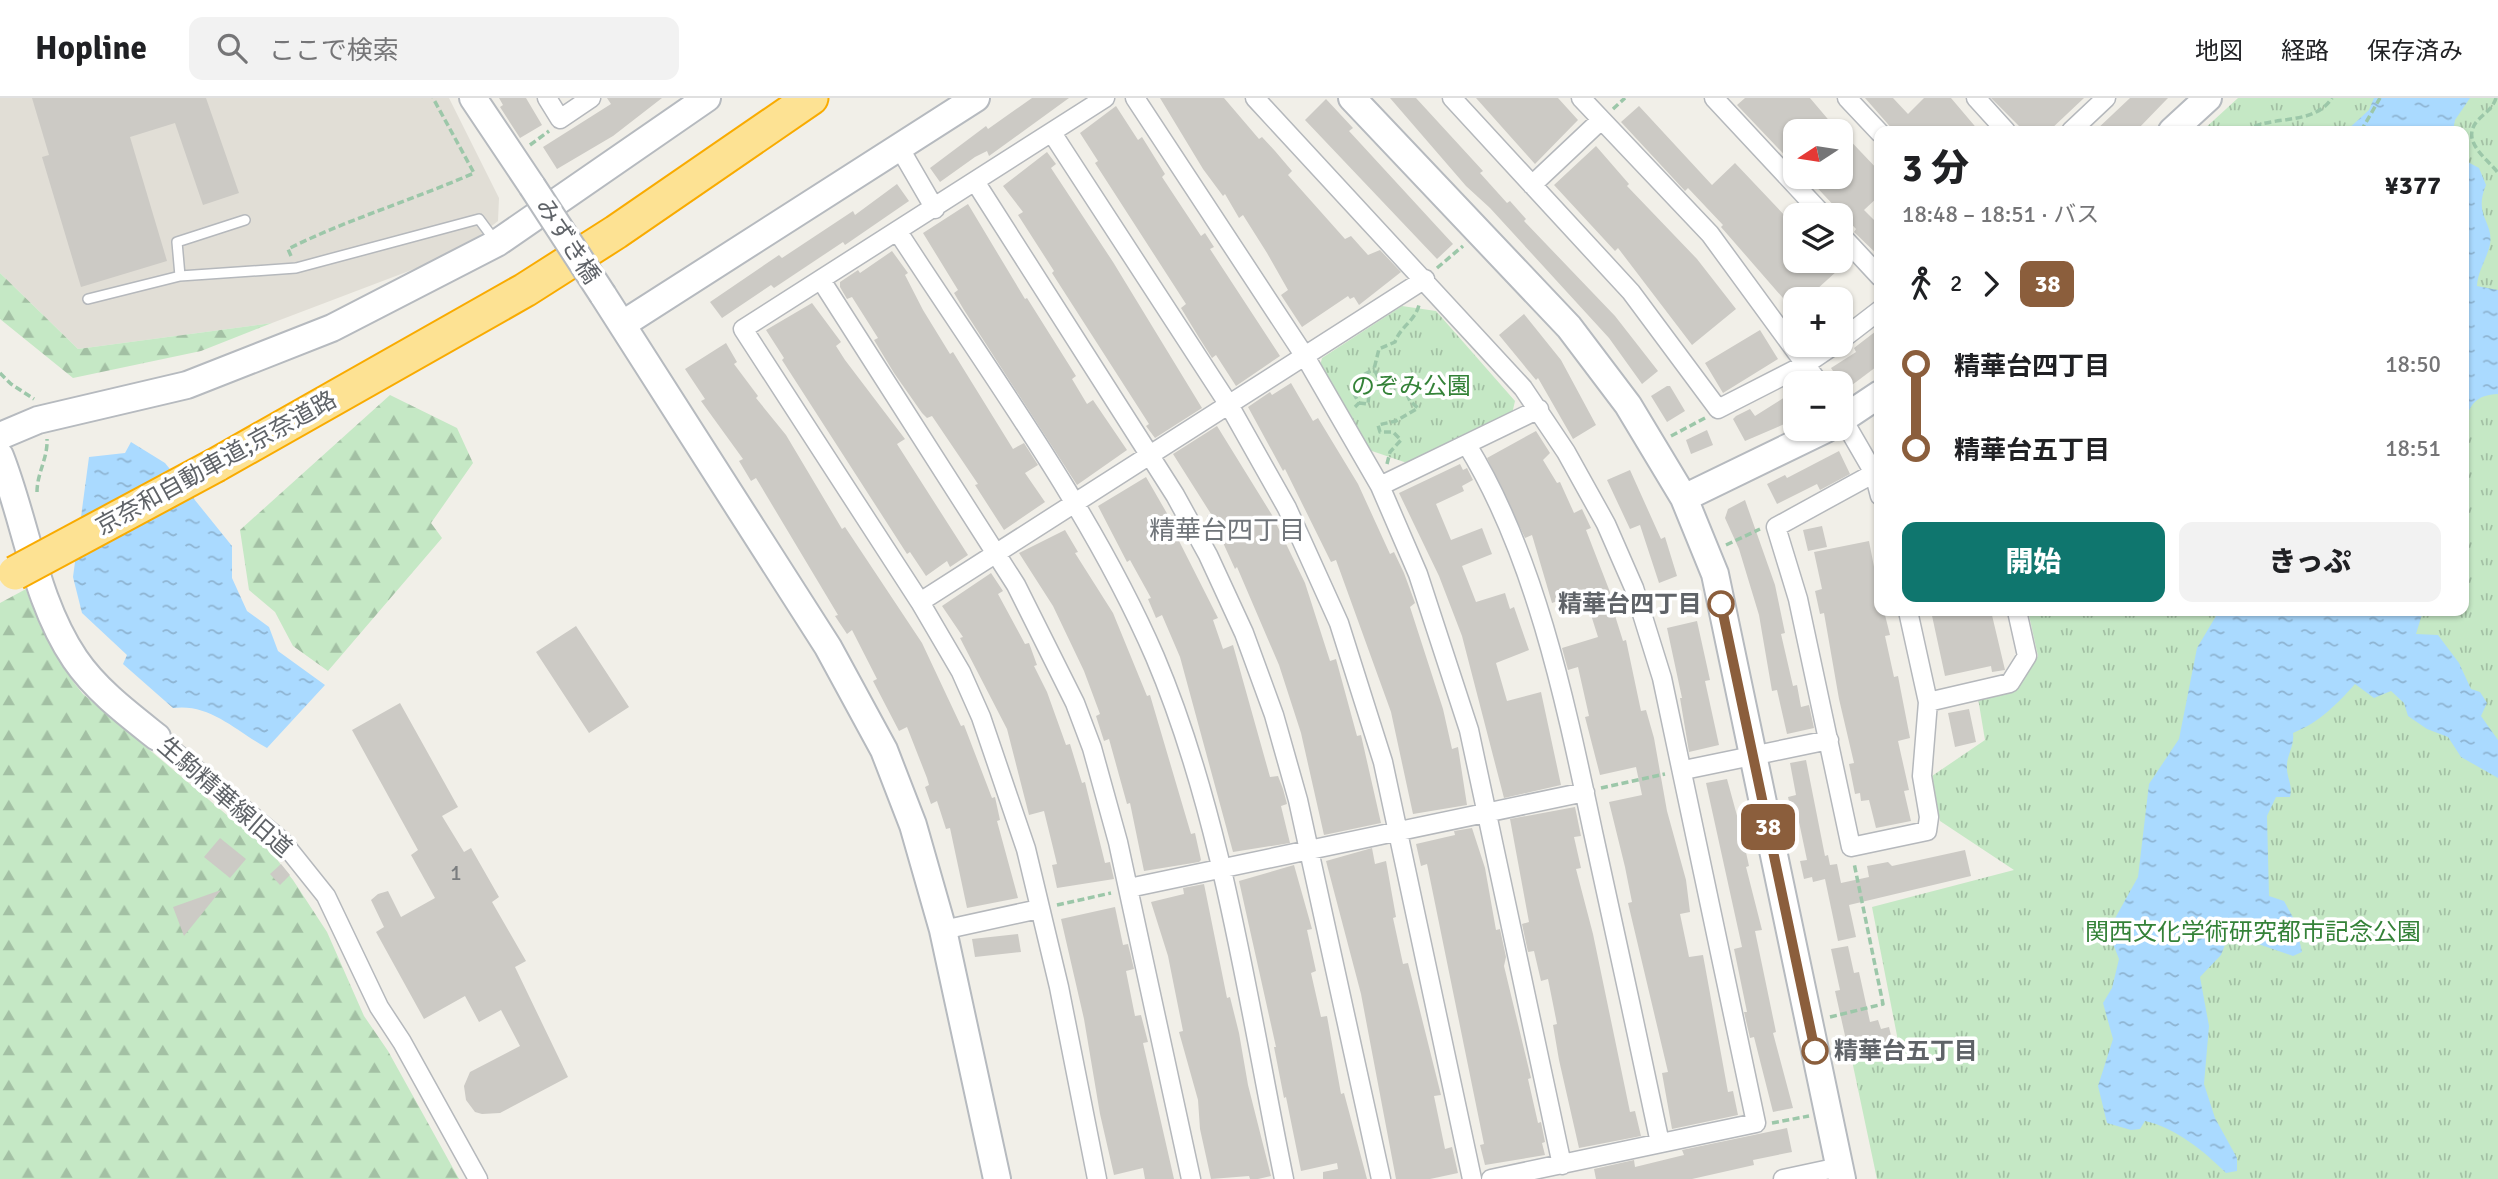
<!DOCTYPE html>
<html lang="ja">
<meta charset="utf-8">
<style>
:root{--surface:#fff;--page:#f2f2f2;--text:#202124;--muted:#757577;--line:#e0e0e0;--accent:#0f766e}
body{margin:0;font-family:Signika,"Noto Sans JP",sans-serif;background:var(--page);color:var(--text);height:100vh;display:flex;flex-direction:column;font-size:26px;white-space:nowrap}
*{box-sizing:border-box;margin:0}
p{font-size:23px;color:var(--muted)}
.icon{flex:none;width:38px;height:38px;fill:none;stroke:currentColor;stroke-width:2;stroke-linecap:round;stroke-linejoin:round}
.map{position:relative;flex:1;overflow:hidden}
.details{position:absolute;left:1874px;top:28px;width:595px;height:490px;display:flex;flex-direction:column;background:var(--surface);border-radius:14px;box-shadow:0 2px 5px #0004}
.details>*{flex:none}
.badge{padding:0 14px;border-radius:10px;font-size:24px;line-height:46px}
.needle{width:46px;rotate:258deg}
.tools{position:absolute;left:1783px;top:21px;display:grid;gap:14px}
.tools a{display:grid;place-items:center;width:70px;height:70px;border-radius:14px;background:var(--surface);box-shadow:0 2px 5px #0004;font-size:35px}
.map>.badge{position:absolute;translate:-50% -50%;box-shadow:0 0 0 4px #fff}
.legs{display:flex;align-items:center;gap:10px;height:77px;padding:0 28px;font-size:23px}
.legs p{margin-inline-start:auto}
.head{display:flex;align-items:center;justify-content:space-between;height:119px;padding:0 28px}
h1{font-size:38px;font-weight:800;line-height:52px}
.button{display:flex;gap:14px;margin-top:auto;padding:14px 28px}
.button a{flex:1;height:80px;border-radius:14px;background:var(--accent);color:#fff;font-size:28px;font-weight:800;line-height:80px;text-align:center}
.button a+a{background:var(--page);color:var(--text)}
ul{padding:0 28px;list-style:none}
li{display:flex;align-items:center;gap:24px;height:84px;font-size:26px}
li i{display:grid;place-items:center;width:10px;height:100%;margin:0 9px;background:currentColor}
li i::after{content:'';width:18px;height:18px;margin:-9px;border:5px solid;border-radius:50%;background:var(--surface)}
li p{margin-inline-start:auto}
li:first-child i{background:linear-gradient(#0000 50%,currentColor 0)}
li:last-child i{background:linear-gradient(currentColor 50%,#0000 0)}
header{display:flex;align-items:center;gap:42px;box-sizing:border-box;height:98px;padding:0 35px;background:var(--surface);border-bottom:2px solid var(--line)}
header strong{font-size:33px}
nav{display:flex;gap:38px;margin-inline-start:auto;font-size:24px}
.search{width:490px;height:63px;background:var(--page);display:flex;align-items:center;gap:18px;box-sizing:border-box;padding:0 24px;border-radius:14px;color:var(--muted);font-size:26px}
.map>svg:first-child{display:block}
.education{fill:#e1ded6}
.forest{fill:url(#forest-firs)}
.park{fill:url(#park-tufts)}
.water{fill:url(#water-ripples)}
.building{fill:#cccac5}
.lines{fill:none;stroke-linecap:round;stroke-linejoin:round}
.lane-casing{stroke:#b5b8bc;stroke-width:12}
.street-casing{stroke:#b5b8bc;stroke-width:21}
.secondary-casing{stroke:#b6babf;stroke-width:30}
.highway-casing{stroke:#f9ab00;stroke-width:37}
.path{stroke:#9cc7a9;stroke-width:3.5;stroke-dasharray:7 3.5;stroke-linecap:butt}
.lane{stroke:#fff;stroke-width:9}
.street{stroke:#fff;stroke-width:18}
.secondary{stroke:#fff;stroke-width:26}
.highway{stroke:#fde293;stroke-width:33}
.secondary-bridge-casing{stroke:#b6babf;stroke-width:30;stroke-linecap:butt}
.highway-bridge-casing{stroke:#f9ab00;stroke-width:37;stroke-linecap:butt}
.secondary-bridge{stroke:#fff;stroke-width:26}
.highway-bridge{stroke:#fde293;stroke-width:33}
.line-1-casing{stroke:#fff;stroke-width:16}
.line-1{stroke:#8b5e3c;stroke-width:10}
.stop-1-dot{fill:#fff;stroke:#8b5e3c;stroke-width:3.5}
.labels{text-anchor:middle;stroke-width:7;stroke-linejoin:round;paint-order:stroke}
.number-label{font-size:21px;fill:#7a7d7f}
.street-label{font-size:24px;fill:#5f6368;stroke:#fff}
.park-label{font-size:24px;fill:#348238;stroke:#fff}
.stop-label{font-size:24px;font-weight:bold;fill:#5f6368;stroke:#fff;text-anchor:end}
.neighbourhood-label{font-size:26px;fill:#70757a;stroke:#fff}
</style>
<header>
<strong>Hopline</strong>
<div class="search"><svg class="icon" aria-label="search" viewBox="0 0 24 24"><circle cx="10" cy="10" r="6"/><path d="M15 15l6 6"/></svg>ここで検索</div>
<nav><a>地図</a><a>経路</a><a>保存済み</a></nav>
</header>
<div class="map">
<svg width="2498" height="1081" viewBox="0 0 2498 1081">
<defs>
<pattern id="forest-firs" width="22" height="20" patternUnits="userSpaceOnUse" patternTransform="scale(1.75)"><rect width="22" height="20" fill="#c5e8c5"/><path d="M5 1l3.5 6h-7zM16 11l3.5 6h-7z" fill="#a3c0a4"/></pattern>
<pattern id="park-tufts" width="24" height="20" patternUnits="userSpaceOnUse" patternTransform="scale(1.75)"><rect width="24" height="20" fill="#c5e8c5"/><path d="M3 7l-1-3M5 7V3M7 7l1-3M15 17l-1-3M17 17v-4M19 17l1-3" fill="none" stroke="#a3c0a4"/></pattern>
<pattern id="water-ripples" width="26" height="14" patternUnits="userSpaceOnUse" patternTransform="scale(1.75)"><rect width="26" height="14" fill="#aadaff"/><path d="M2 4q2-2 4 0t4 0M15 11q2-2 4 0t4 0" fill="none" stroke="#8eb4d2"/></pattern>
</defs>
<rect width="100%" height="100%" fill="#f1efe8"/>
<!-- education -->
<path class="education" d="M0,0H449L499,100L498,123L459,154L272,225L78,251L0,175Z"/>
<!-- forest -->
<path class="forest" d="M0,175L78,251L272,225L201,253L73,280L0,221Z
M390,297L457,330L473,365L431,425L442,440L328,573L293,548L275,514L249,492L240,432Z
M26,491C40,531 56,563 83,596L271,754L293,782L327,834L364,918L388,953L459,1081H0V505Z"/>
<!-- park -->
<path class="park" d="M2238,0H2498V1081H1877L1851,958L1899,948L1872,809L2014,772L1940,723L1932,678L1985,642L1978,600L2016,588L2038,558L2028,513H2464V33H2202Z
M1402,208L1436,213L1515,303L1512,316L1410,366L1369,352L1320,268L1322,260Z"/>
<!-- water -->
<path class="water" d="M2374,0H2470L2455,22L2453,33H2346L2369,12Z
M2464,62L2479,70L2486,87C2473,118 2494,124 2490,146C2487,161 2478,172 2477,188L2498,192V296C2476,297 2470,306 2464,326Z
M131,344L165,365L232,448V480L247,513L269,529L278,553L325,587L267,650C236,633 210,605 173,610L123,566L127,557L82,515L73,479L89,359L125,355Z
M2219,513H2423L2416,536L2438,537L2459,565L2471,591L2480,594L2487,605L2481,618L2498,642V680L2461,659L2448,639L2427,631L2408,618L2404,605L2391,593L2374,600L2355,586C2336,607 2320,624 2293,635C2295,648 2286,658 2287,670C2287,681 2293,687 2290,699H2276L2267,718L2269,798L2284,803L2295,823L2302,854L2293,858L2229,836L2221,857L2200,879L2209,928L2204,986L2215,1020L2237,1060V1073L2226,1075C2204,1053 2176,1030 2145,1023L2140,1031L2131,1032L2107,1025L2098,988L2113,941L2103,905L2112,890L2119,861L2108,833L2138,779L2149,686L2179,641L2197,550Z"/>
<!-- building -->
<path class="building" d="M32,0H206L239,95L203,107L175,25L130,39L167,163L81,189L42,59L49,57Z
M499,0H526L542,27L520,40L500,9L503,7Z
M607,0H662L613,38L557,71L543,49L611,6Z
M1032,0H1069L989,58L987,53L975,59L940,84L930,70L986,28L988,31Z
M1160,0H1224L1259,41L1262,39L1275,53L1292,73L1288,77L1345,141L1351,138L1368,157L1380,152L1401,174L1359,207L1354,199L1350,201L1348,198L1302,229L1281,197L1288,192L1267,155L1243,117L1239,120L1225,96L1223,98L1203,71Z
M1390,0H1416L1483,73L1480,75L1507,105L1510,103L1526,121L1524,123L1615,218L1658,273L1642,286L1609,240L1490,110L1466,88Z
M1476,0H1558L1578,22L1535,66Z
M1745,0H1810L1838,33H1796V69L1737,7Z
M1865,0H1893L1908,16L1924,0H1951L1979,33H1894Z
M1991,0H2084L2049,33H2024Z
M2130,0H2168L2136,33H2095Z
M1326,1L1353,30L1349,33L1453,146L1437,161L1305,22Z
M1116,8L1138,42L1142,39L1165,76L1162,79L1201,138L1205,135L1214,149L1210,151L1280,258L1236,288L1216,257L1212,260L1198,238L1181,210L1186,206L1095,65L1098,63L1080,35Z
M1639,8L1712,87L1735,65L1788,121L1796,114V163H1848L1816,192L1823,201H1796V215L1721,129L1723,127L1688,90L1685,93L1621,24Z
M1841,33L1880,74V97L1864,112L1880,128V159L1854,134L1856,131L1807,79H1841Z
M1596,48L1629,86L1627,88L1697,161L1736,211L1692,247L1618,150L1615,153L1554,87Z
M1047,54L1056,66L1051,70L1113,164L1202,310L1155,340L1146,328L1149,326L1052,175L1054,173L1018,117L1023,114L1003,88Z
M897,86L909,103L845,147L843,144L774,190L771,187L722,220L710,204L779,157L782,160L853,113L855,117Z
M968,106L1025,201L1027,200L1076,278L1072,281L1087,306L1093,302L1127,352L1077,387L964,212L954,195L958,192L923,135Z
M892,153L908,175L905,177L923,212L950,256L953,254L1013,351L1024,345L1038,367L1025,375L1045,404L1004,432L975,387L978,386L932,318L927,320L922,315L894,275L874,242L878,240L852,199L847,201L840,189V184L858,172L860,175Z
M812,205L841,244L836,248L845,262L905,341L897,346L968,457L950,469L947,463L926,478L910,454L907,456L782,262L784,260L766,232Z
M1524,216L1561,262L1596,327L1573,341L1538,280L1536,282L1499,237Z
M1880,230V266L1848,290L1843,288L1831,270L1856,254L1854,250Z
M1760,232L1778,261L1723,295L1705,265Z
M726,245L737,264L734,266L758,298L756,300L786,337L842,431L845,429L922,545L961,628L964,627L992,700L995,699L1000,722L997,723L1018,800L967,810L950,730L946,731L937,703L931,706L925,689L929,687L927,680L907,629L899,633L873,583L877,581L852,532L847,536L835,518L838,517L756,380L751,383L739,363L743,361L701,303L705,301L685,271Z
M1291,285L1313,323L1318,320L1358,386L1390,456L1394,454L1404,475L1415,505L1410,509L1443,611L1452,651L1458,649L1467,707L1413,716L1391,614L1336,462L1331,464L1285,371L1283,373L1248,309L1270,294L1272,297Z
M1667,288H1670L1685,313L1667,324L1651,298Z
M1796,292V321L1745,343L1733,321L1736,318L1750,311L1755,318Z
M1217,328L1272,417L1305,485L1330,563L1336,561L1357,638L1361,637L1381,725L1324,737L1301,635L1279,567L1237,469L1235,471L1220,438L1218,439L1207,418L1211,416L1173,356Z
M1707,332L1713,347L1691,356L1686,342Z
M1536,333L1550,355L1543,362L1557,385L1560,384L1574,415L1582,411L1591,430L1586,432L1615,507L1612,508L1623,543L1626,542L1641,613L1646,612L1654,640L1667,713L1686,782L1690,814L1680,816L1689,859L1703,857L1728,994L1733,993L1738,1017L1672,1031L1662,975L1668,974L1628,805L1632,804L1625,769L1609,704L1642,697L1636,669L1600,677L1585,619L1589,618L1578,569L1568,572L1562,550L1598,539L1585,498L1560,507L1558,503L1552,505L1532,437L1525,440L1487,360Z
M1839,353L1850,376L1820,392L1817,386L1777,406L1767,386L1785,377L1787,380Z
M1460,366L1463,372L1467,370L1473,382L1462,388L1464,393L1436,406L1451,442L1482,430L1492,456L1462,468L1476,504L1505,495L1510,511L1514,509L1529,552L1496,565L1507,603L1541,594L1561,687L1504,700L1462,538L1439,478L1399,395Z
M1630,372L1661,441L1665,439L1677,478L1659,485L1640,427L1630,431L1607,382Z
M1146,379L1180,438L1177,439L1218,520L1213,522L1223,551L1233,547L1270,679L1278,678L1283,691L1287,706L1281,708L1290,745L1233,754L1180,559L1162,517L1156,520L1148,501L1151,500L1130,462L1127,464L1098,408Z
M1745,402L1775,487L1785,535L1781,536L1793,588L1797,587L1801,609L1809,607L1814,630L1787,636L1777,592L1772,593L1759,517L1739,451L1725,420L1728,411Z
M1822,428L1827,449L1808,453L1803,432Z
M1065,432L1078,454L1075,455L1113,515L1147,598L1150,597L1191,736L1195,735L1201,762L1199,764L1144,773L1130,705L1127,706L1109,641L1104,643L1096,618L1100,616L1084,573L1053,508L1019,455Z
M1869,443L1876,479L1880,478V513H1884L1890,537L1885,538L1894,579L1898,578L1910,640L1898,643L1909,692L1904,693L1911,723L1876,730L1869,702L1861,703L1860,695L1855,696L1849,666L1854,665L1839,601L1824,515L1820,516L1815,493L1822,491L1814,454Z
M991,475L1003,493L998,496L1025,546L1029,545L1037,567L1034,568L1047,594L1066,647L1070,646L1082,685L1085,684L1105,765L1110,764L1114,781L1057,790L1052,767L1057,766L1044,713L1029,717L1007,631L960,540L963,539L942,508Z
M1931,513H1991L2005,572L1992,574L1991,568L1945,578Z
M1697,523L1710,582L1705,583L1719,647L1689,654L1680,600H1682L1667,530Z
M576,528L629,609L589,635L536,554Z
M400,605L458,709L442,718L464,754L471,750L499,799L492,804L526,863L515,869L568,979L500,1015L482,1016L475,1014L466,1002L464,988L470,974L520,948L501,912L479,924L465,898L424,921L376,834L384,829L371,802L378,796L388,793L401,819L435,800L411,757L418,752L352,632Z
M1969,611L1976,644L1955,649L1948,615Z
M1806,662L1825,758L1828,757L1830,767L1837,766L1841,785L1869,779L1867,768L1888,764L1892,768L1965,752L1971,778L1849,807L1856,839L1838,843L1825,781L1813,784L1812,779L1804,781L1800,763L1807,762L1799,724L1794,725L1788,699L1796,697L1790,665Z
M1727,681L1742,736L1749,768L1746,769L1762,832L1755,833L1776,934L1773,935L1793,1010L1773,1014L1754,939L1750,940L1744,914H1747L1734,851L1742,849L1706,685Z
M1575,709L1581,738L1574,739L1581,770L1576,771L1593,836L1630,1014L1635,1013L1641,1038L1579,1050L1559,962L1553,927L1557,926L1548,881L1541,883L1534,853L1528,854L1522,826L1529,824L1510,721Z
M1472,730L1485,770L1496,832L1500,831L1506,859L1504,868L1531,980L1528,981L1538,1025L1541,1024L1545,1044L1542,1045L1545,1057L1485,1067L1480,1047L1484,1046L1427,766L1421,768L1416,746L1455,737L1454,733Z
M220,740L246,761L230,780L204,759Z
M1372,750L1375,766L1386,763L1396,819L1393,820L1403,866L1408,865L1441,997L1434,998L1445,1051L1452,1049L1458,1075L1430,1081H1396L1361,896L1326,763Z
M281,766L290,777L280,787L270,776Z
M1294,767L1312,831L1307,832L1316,873L1311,875L1321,919L1327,918L1341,996L1344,995L1367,1081H1323V1074L1338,1071L1337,1065L1301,1073L1286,999L1284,1000L1274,949H1276L1239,783Z
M1204,786L1227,900L1230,899L1239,935L1248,987L1271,1078L1258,1081H1250L1249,1078L1211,1081L1200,1031L1198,1002L1179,934L1183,933L1168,858L1151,804L1184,796L1183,790Z
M221,792L184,838L173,809Z
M1115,809L1123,847L1128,846L1134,871L1126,873L1135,918L1141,917L1148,944L1143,945L1174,1081H1145L1143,1070L1114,1077L1100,1016L1084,921L1061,821Z
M1018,836L1021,854L975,859L972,841Z
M1848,848L1854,875L1859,874L1870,924L1878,922L1881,931L1889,929L1893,946L1855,955L1851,941L1846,942L1835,893L1840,892L1831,851Z
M1787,1030L1792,1054L1753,1062L1754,1067L1692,1081H1596L1594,1071L1634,1062L1635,1069L1684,1057L1682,1052Z"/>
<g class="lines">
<!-- lane casing -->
<g class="lane-casing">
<path id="lane" d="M245,122L177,144L180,178L296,170L479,121L496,144
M88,201L180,178"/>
</g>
<!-- street casing -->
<g class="street-casing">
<path id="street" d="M547,0L560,21L591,0
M1135,0L1306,260L1380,388L1418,476L1469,632L1562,1067
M1255,0L1523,290L1566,354L1606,426L1634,490L1662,580L1756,1025L1491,1081
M1452,0L1631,194L1718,311L1806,266L1834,247
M1581,0L1710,136L1819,285
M1714,0L1823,117
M1847,0L1880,35
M1976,0L2006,33
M2071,33L2106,0
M1052,35L1229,307L1287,410L1339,525L1383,664L1472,1081
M899,49L935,111
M976,85L1175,397L1208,457L1244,535L1274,617L1298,702L1381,1081
M1532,87L1601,22
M898,134C986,270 1091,411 1155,559C1223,719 1249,911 1284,1081
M1841,137L1880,179
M821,182L1016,487L1075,605L1092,650L1118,744L1191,1081
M1841,242L1880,212
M1841,318L1874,375L1880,398
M1467,347C1536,459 1566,607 1593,734C1616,838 1638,941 1660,1045
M1880,372L1776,429L1798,501L1851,749L1927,733L1929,719L1922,678L1928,604L1908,513
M1380,388L1539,311
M920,504L1425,181
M1928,604L2010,585L2027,558L2017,513
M157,639L282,743L326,798L379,909L402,944L478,1081
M1684,672L1829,642
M1129,790L1585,694
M943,832L1039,811
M1097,1081L1059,889L1026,751L981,619L961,574L920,504L743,231L1105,0
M1783,1081L1839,1069"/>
</g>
<!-- secondary casing -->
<g class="secondary-casing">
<path id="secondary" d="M473,0L532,88
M1352,0L1569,229L1628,307L1684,400L1715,476L1842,1081
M2172,33L2208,0
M603,197L828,549L884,652L913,727L943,832L997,1081
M623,226L976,0
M1841,322L1880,296
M0,338L38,322L187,287L332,230L497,145L707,0
M0,358C26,424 35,502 75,561C96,592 128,616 157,639
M1684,400L1826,331"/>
</g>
<!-- highway casing -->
<g class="highway-casing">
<path id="highway" d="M216,367L525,192L616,134L811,0"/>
</g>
<!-- path -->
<path class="path" d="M2496,0C2493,10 2485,15 2478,22C2459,43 2488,61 2498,75
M1613,11L1625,0
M2245,33C2271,16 2313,29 2332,0
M2361,33L2380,0
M530,47L549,33
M291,158L288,151C348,121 413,102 474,75L433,0
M1437,170L1463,148
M0,275L11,286L34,301
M1359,305L1368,306L1369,296L1379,283
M1355,309L1359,305L1353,294V283L1374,271
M1671,338L1705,320
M1387,366L1390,354L1401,342L1393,334H1380L1378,327L1396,323L1418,310L1410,303L1406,294L1380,283L1374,271L1379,251L1395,244C1400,229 1415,223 1419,207
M37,394C37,375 48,360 47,341
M1726,447L1760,431
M1601,690L1665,676
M1057,807L1111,795
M1830,919L1883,906L1854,765
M1772,1025L1809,1018"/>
<!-- lane -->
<use href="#lane" class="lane"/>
<!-- street -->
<use href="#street" class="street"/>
<!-- secondary -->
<use href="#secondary" class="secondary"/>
<!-- highway -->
<use href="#highway" class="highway"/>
<!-- secondary-bridge casing -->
<g class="secondary-bridge-casing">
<path id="secondary-bridge" d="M532,88L603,197"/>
</g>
<!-- highway-bridge casing -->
<g class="highway-bridge-casing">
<path id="highway-bridge" d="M15,475L216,367"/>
</g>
<!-- secondary-bridge -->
<use href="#secondary-bridge" class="secondary-bridge"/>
<!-- highway-bridge -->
<use href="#highway-bridge" class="highway-bridge"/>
</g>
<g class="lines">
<!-- line-1 casing -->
<g class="line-1-casing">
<path id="line-1" d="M1721,506L1815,953"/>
</g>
<!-- line-1 -->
<use href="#line-1" class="line-1"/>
</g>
<!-- markers -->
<g class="stop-1-dot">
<circle cx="1721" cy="506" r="12"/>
<circle cx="1815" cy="953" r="12"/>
</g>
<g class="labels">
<!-- number labels -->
<g class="number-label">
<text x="456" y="782">1</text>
</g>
<!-- street labels -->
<g class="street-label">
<text transform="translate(568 143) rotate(57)" y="8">みずき橋</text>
<text transform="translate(216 365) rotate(-29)" y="8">京奈和自動車道;京奈道路</text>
<text transform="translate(225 699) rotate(41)" y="8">生駒精華線旧道</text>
</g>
<!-- park labels -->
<g class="park-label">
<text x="1411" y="296">のぞみ公園</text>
<text x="2253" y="842">関西文化学術研究都市記念公園</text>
</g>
<!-- stop labels -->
<g class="stop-label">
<text x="1702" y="514">精華台四丁目</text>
<text x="1834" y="961" text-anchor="start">精華台五丁目</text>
</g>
<!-- neighbourhood labels -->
<g class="neighbourhood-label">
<text x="1227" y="441">精華台四丁目</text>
</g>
</g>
</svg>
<div class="tools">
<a><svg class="needle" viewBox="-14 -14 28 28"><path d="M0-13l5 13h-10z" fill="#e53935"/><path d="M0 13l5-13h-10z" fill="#757577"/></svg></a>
<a><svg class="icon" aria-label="layers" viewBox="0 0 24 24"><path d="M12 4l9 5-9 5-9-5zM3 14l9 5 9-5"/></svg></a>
<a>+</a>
<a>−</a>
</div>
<b class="badge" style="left:1768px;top:729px;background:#8b5e3c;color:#fff">38</b>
<section class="details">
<div class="head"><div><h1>3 分</h1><p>18:48 – 18:51 · バス</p></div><b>¥377</b></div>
<div class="legs"><svg class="icon" aria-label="walk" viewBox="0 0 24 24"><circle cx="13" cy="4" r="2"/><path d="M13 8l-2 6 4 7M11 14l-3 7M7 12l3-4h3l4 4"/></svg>2<svg class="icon" aria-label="forward" viewBox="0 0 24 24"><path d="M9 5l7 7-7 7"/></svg><b class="badge" style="background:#8b5e3c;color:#fff">38</b></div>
<ul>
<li><i style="color:#8b5e3c"></i><b>精華台四丁目</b><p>18:50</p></li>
<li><i style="color:#8b5e3c"></i><b>精華台五丁目</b><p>18:51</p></li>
</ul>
<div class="button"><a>開始</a><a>きっぷ</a></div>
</section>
</div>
